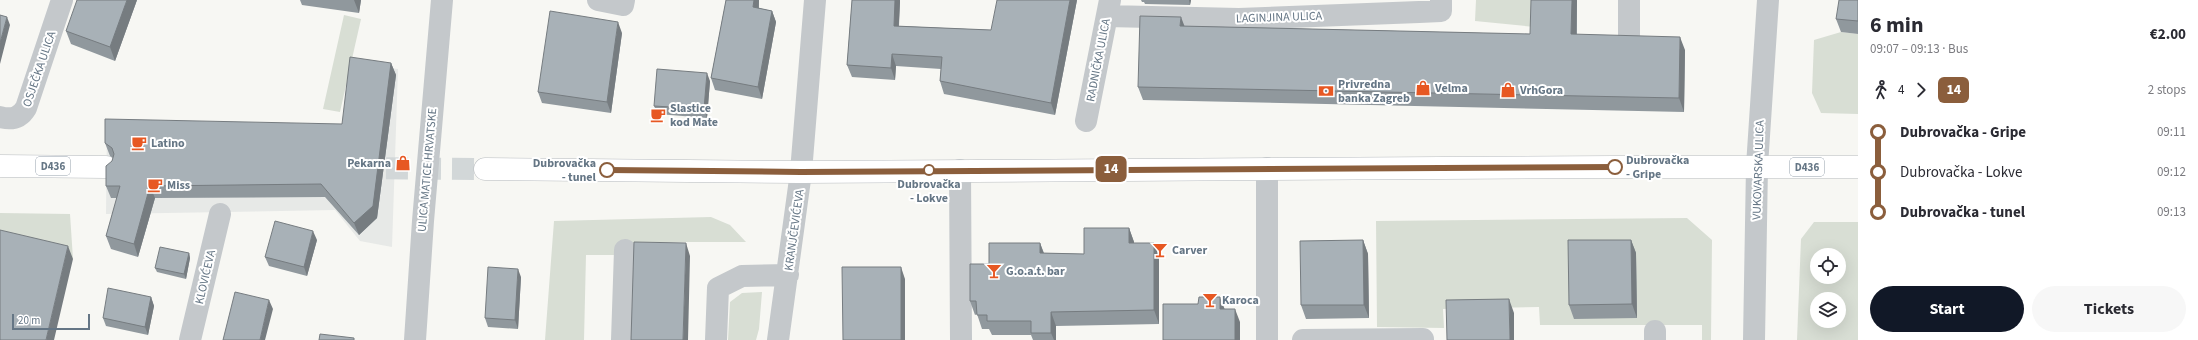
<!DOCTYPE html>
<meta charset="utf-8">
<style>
:root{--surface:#fff;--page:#f7f7f7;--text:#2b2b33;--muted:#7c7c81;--accent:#111827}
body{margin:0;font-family:"Source Sans 3",sans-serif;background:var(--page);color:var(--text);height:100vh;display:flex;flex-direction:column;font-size:15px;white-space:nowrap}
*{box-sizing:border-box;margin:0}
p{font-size:13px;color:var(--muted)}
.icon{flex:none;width:22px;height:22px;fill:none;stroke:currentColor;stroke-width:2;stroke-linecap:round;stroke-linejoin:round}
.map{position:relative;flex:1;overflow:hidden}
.details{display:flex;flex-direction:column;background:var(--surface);width:340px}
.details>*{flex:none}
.badge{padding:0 8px;border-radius:6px;font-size:14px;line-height:26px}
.controls{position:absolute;left:1810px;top:248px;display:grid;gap:8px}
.controls a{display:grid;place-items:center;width:36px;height:36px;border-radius:50%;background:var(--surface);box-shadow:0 4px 16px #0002;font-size:20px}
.scale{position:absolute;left:12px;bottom:10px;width:78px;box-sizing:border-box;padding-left:4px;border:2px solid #657685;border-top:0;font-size:11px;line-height:14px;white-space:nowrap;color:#657685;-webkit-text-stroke:3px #fff;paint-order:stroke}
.map>.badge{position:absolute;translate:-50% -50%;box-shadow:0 0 0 2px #fff}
.legs{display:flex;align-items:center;gap:6px;height:44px;padding:0 12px;font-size:13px}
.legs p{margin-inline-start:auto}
.overview{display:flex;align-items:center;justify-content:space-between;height:68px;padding:0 12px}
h1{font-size:22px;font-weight:700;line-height:30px}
.cta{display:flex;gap:8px;margin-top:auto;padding:8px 12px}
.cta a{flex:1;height:46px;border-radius:24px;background:var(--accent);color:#fff;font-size:16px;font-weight:700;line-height:46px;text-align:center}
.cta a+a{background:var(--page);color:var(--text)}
ul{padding:0 12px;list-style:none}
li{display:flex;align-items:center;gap:14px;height:40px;font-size:15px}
li i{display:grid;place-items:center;width:6px;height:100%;margin:0 5px;background:currentColor}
li i::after{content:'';width:10px;height:10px;margin:-5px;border:3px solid;border-radius:50%;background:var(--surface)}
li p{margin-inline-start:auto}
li:first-child i{background:linear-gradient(#0000 50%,currentColor 0)}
li:last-child i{background:linear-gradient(currentColor 50%,#0000 0)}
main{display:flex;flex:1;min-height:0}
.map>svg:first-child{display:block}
.built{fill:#e7e9e7}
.grass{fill:#d8ded4;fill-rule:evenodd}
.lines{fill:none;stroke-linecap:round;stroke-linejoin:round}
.major-tunnel{stroke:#d2d7d8;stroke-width:22;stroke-dasharray:22 11;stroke-linecap:butt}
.major-casing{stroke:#b7bbbf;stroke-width:23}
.minor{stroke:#c4c8cb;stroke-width:22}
.major{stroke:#fff;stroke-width:22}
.wall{fill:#90989d}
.shaded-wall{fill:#767c80}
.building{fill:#a8b1b7;stroke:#767c80}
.line-1-casing{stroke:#fff;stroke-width:9}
.line-1{stroke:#8b5e3c;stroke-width:6}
.stop-1-dot{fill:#fff;stroke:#8b5e3c;stroke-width:2}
.labels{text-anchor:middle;stroke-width:4;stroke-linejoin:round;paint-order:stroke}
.shield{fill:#fff;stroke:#939faa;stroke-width:1}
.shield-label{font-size:11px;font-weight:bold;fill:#657685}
.street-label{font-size:12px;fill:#657685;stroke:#fff}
.poi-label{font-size:12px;font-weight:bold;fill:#657685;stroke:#fff;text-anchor:start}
.stop-label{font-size:12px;font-weight:bold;fill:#657685;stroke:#fff;text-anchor:start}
</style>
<main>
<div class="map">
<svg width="1858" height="340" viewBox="0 0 1858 340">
<rect width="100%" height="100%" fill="#f7f7f3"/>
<!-- built -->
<path class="built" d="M354,64L398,69L392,247L360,241L335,210L106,214L107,119L341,131Z"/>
<!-- grass -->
<path class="grass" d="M1476,0H1536L1535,27L1475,21Z
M344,15L361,19L340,112L323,109Z
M1841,32L1858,34V114L1821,113L1812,93L1814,40Z
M0,213L70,214L73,259L0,242Z
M711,217L730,225L746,242H639L638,255H586L584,340H545L554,221Z
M1687,218L1712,240L1711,340H1702V325H1540L1539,307L1443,309L1444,328L1377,327L1376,221Z
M1814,222H1858V340H1797L1801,239ZM1817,255H1839V277H1817ZM1817,299H1839V321H1817Z
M762,292L759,329L756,340H728L730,302L742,293Z"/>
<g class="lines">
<!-- major-tunnel -->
<path class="major-tunnel" d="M353,168L485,169"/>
<!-- major casing -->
<g class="major-casing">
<path id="major" d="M0,166L106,167
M485,169L801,172L1615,167H1858"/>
</g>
<!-- minor -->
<path class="minor" d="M598,0L623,5L624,0
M1107,16L1239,19L1419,12L1441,11V0
M1629,35V0
M0,117C11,120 20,118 26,108L62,0
M1086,121L1110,0
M1267,168V340
M960,170L961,340
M190,340L220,214
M415,340L423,221L442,0
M622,340L625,250
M716,340L718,288L742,276L788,275
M778,340L801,172L815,0
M1303,340L1423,339
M1655,340V331
M1754,340L1757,166L1768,0"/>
<!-- major -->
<use href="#major" class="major"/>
</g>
<!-- wall -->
<path class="wall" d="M137,0L115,61L71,44L66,31Z
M300,0H361L359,13L302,5Z
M726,0H759V8L772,11L776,22L762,99L715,90L711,78Z
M852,0H900V2L899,26L991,30L1077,0L1055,115L944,94L940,81L941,69L896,66L895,80L852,77L847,65Z
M1141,0H1191L1190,5L1145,4L1144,2H1142Z
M1577,0V35L1685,50L1684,112L1143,100L1138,87L1185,26L1530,34Z
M1858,0V34L1841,32L1836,19Z
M622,33L611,113L542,103L538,92Z
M391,63L396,75L377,218L359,235L325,197L155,198L138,257L111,249L106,236L117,198H111L106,186L113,158L110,156L105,143L342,124Z
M710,81L707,118L658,114L654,106Z
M1129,228L1134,242V243H1154L1159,257V324L1056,326V340H1033L1031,335H992L989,329H982L977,314L975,315L970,301L989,264L1040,243L1044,253L1084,254Z
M317,240L307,276L269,266L265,257Z
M1363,240L1368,254L1369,318L1306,319L1301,305Z
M1631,240L1636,253L1637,318L1574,319L1569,305Z
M189,253L190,258L186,279L157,272L155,268Z
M521,277L518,329L488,327L485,318Z
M151,297L154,306L148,335L106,326L103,318Z"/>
<!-- shaded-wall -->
<path class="shaded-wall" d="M127,0H137L115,61L110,47Z
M354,0H361L359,13Z
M754,0H759L758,19L753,7Z
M895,0H900V2L898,38L894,26Z
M1070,0H1077L1055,115L1051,103Z
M1189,0H1191L1190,5Z
M1572,0H1577L1576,48L1571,34Z
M772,11L776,22L762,99L758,87Z
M7,17L10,25L0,64V43Z
M1181,17L1186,30L1180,26Z
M618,22L622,33L611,113L607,102Z
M1680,37L1685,50L1684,112L1679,98Z
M892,54L896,66L895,80L891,68Z
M391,63L396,75L377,218L359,235L354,223Z
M707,73L710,81L707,118L704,109Z
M150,186L155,198L138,257L134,244Z
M1129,228L1134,242V257L1129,243Z
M313,231L317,240L307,276L304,267Z
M1363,240L1368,254L1369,318L1364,305Z
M1631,240L1636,253L1637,318L1632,304Z
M686,243L690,256L688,340H683Z
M1040,243L1045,257L1040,253Z
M1154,243L1159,257V324L1154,310Z
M68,246L73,259L54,340H46Z
M189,253L190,258L186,279L184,274Z
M901,267L905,279V340H901Z
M518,269L521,277L518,329L515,320Z
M151,297L154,306L148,335L145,327Z
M1220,297L1225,310L1220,309Z
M1509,299L1514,313V340H1510Z
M269,300L273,309L265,340H260Z
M1235,309L1240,322V340H1235Z
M1051,312L1056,326V340H1054L1051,333Z"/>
<!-- building -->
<path class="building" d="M77,0H127L110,47L66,31Z
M726,0H754L753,7L772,11L758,87L711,78Z
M852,0H895L894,26L991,30L997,0H1070L1051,103L940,81L942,57L892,54L891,68L847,65Z
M1531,0H1572L1571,34L1680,37L1679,98L1138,87L1140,16L1181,17L1180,26L1530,34Z
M1839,0H1858V21L1836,19Z
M550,11L618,22L607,102L538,92Z
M0,15L7,17L0,43Z
M350,57L391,63L373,206L354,223L321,184L150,186L134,244L106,236L120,186H106V166L112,161L114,154L112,148L105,143V119L342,124Z
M657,69L707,73L704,109L654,106Z
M275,221L313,231L304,267L265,257Z
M1084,228H1129V243H1154V310L1051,312V333H1031V321H987V315H977L976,301H970V264H989V243H1040V253L1084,254Z
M0,230L68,246L46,340H0Z
M1363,240L1364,305H1301L1300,241Z
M1568,240H1631L1632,304L1569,305Z
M634,242L686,243L683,340H631Z
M160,247L189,253L184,274L155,268Z
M488,267L518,269L515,320L485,318Z
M842,267H901V340H843Z
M108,288L151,297L145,327L103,318Z
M235,292L269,300L260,340H223Z
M1199,297H1220V309H1235V340H1163V304H1198Z
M1509,299L1510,340H1447L1446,300Z
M320,334L354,338V340H319Z"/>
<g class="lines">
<!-- line-1 casing -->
<g class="line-1-casing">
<path id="line-1" d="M607,170L801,172L1615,167"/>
</g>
<!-- line-1 -->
<use href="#line-1" class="line-1"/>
</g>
<!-- icons -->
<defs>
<g id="shop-bare" transform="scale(1.2)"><path d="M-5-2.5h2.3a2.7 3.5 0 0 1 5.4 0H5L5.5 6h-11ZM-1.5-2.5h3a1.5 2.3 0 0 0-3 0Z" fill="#e75823" stroke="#fff" stroke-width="2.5" paint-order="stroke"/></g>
<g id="bank-bare" transform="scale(1.2)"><path d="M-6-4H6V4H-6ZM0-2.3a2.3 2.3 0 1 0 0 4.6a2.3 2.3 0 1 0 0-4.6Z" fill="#e75823" stroke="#fff" stroke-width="2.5" paint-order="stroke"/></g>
<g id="cafe-bare" transform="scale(1.2)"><path d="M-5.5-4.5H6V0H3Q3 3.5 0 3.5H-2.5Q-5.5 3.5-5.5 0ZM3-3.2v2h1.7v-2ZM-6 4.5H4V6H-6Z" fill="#e75823" stroke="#fff" stroke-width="2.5" paint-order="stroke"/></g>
<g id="bar-bare" transform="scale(1.2)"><path d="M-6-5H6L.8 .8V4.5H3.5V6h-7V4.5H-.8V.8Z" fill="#e75823" stroke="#fff" stroke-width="2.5" paint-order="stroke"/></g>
</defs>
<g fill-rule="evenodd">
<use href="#shop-bare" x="1423" y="88"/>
<use href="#shop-bare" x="1508" y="90"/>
<use href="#bank-bare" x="1326" y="91"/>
<use href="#cafe-bare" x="658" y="115"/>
<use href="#cafe-bare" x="139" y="143"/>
<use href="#shop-bare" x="403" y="163"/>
<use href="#cafe-bare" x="155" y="185"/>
<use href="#bar-bare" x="1160" y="250"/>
<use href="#bar-bare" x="994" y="271"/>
<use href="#bar-bare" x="1210" y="300"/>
</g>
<!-- markers -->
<g class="stop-1-dot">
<circle cx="1615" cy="167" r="7"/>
<circle cx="607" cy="170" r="7"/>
<circle cx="929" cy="170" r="5"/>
</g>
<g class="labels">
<!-- shield labels -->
<g class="shield">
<rect x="36" y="157" width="34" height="18" rx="3"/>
<rect x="1790" y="158" width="34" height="18" rx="3"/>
</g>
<g class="shield-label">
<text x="53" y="170">D436</text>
<text x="1807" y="171">D436</text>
</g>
<!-- street labels -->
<g class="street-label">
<text transform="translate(1279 17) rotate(-2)" y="4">LAGINJINA ULICA</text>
<text transform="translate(1098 60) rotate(-79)" y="4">RADNIČKA ULICA</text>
<text transform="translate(39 69) rotate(-71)" y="4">OSJEČKA ULICA</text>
<text transform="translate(427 170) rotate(-85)" y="4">ULICA MATICE HRVATSKE</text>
<text transform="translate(1758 170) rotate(-88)" y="4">VUKOVARSKA ULICA</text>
<text transform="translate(794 230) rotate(-82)" y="4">KRANJČEVIĆEVA</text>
<text transform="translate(205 277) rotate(-77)" y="4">KLOVIĆEVA</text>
</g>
<!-- poi labels -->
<g class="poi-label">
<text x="1338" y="88">Privredna<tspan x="1338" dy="14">banka Zagreb</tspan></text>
<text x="1435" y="92">Velma</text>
<text x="1520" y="94">VrhGora</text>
<text x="670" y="112">Slastice<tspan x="670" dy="14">kod Mate</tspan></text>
<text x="151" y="147">Latino</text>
<text x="391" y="167" text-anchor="end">Pekarna</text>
<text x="167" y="189">Miss</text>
<text x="1172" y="254">Carver</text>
<text x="1006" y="275">G.o.a.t. bar</text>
<text x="1222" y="304">Karoca</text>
</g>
<!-- stop labels -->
<g class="stop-label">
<text x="1626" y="164">Dubrovačka<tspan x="1626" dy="14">- Gripe</tspan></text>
<text x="596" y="167" text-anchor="end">Dubrovačka<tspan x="596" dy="14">- tunel</tspan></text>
<text x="929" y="188" text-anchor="middle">Dubrovačka<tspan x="929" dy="14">- Lokve</tspan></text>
</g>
</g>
</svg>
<div class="controls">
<a><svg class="icon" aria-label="locate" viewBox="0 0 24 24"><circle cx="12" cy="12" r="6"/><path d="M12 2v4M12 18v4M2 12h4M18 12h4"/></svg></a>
<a><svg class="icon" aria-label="layers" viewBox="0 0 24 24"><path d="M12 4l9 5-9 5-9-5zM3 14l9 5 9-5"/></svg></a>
</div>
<div class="scale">20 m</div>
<b class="badge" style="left:1111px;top:169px;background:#8b5e3c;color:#fff">14</b>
</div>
<section class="details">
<div class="overview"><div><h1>6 min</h1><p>09:07 – 09:13 · Bus</p></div><b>€2.00</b></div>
<div class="legs"><svg class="icon" aria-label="walk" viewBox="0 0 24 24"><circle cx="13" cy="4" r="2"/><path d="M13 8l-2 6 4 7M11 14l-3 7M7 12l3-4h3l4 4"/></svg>4<svg class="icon" aria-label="forward" viewBox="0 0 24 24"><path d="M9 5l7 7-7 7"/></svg><b class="badge" style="background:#8b5e3c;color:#fff">14</b><p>2 stops</p></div>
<ul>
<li><i style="color:#8b5e3c"></i><b>Dubrovačka - Gripe</b><p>09:11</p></li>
<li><i style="color:#8b5e3c"></i><span>Dubrovačka - Lokve</span><p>09:12</p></li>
<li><i style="color:#8b5e3c"></i><b>Dubrovačka - tunel</b><p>09:13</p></li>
</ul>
<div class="cta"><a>Start</a><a>Tickets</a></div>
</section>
</main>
